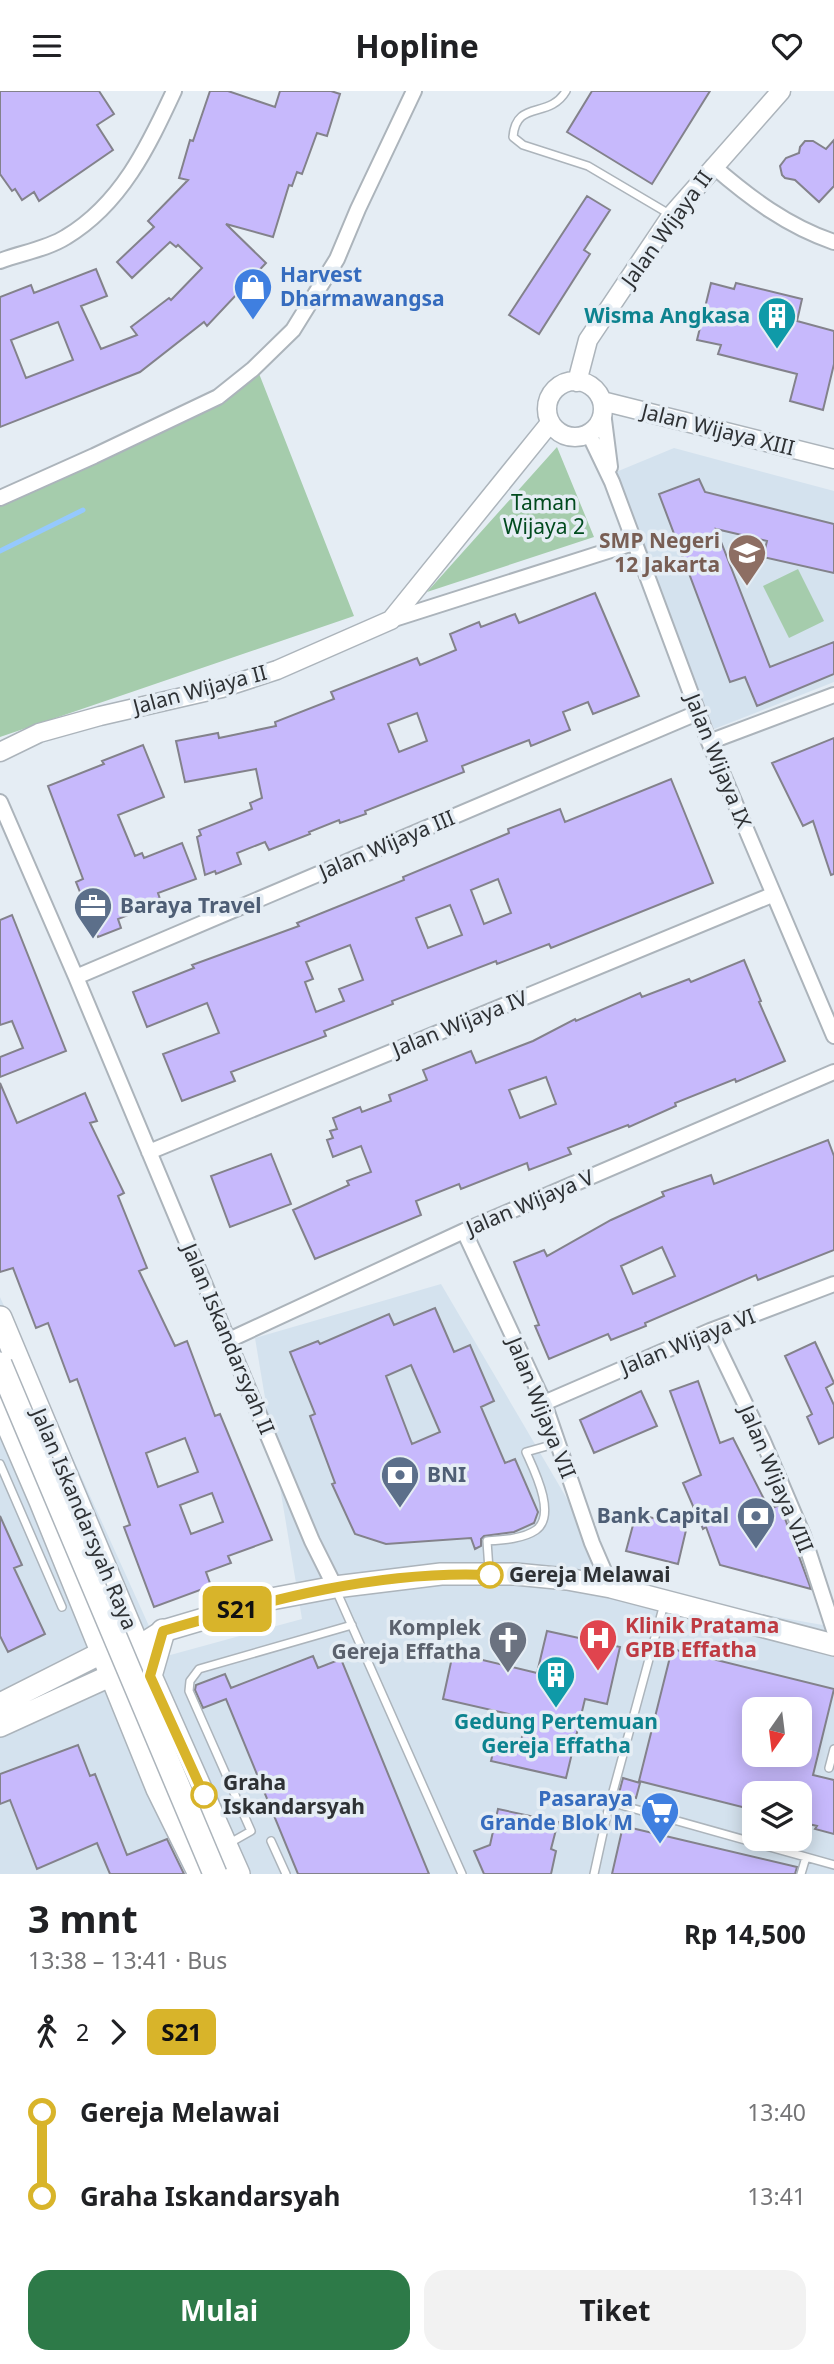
<!DOCTYPE html>
<html lang="id">
<meta charset="utf-8">
<style>
:root{--surface:#fff;--page:#f2f2f2;--text:#202124;--muted:#757577;--accent:#2d7a48}
body{margin:0;font-family:"Noto Sans",sans-serif;background:var(--page);color:var(--text);height:100vh;display:flex;flex-direction:column;font-size:26px;white-space:nowrap}
*{box-sizing:border-box;margin:0}
p{font-size:23px;color:var(--muted)}
.icon{flex:none;width:38px;height:38px;fill:none;stroke:currentColor;stroke-width:2;stroke-linecap:round;stroke-linejoin:round}
.map{position:relative;height:1783px;overflow:hidden}
.side{display:flex;flex-direction:column;background:var(--surface);flex:1}
.side>*{flex:none}
.badge{padding:0 14px;border-radius:10px;font-size:24px;line-height:46px}
.needle{width:46px;rotate:194deg}
.fabs{position:absolute;left:742px;top:1606px;display:grid;gap:14px}
.fabs a{display:grid;place-items:center;width:70px;height:70px;border-radius:14px;background:var(--surface);box-shadow:0 4px 18px #0003;font-size:35px}
.map>.badge{position:absolute;translate:-50% -50%;box-shadow:0 0 0 4px #fff}
.legs{display:flex;align-items:center;gap:10px;height:77px;padding:0 28px;font-size:23px}
.legs p{margin-inline-start:auto}
.headline{display:flex;align-items:center;justify-content:space-between;height:119px;padding:0 28px}
h1{font-size:38px;font-weight:700;line-height:52px}
.button{display:flex;gap:14px;margin-top:auto;padding:14px 28px}
.button a{flex:1;height:80px;border-radius:21px;background:var(--accent);color:#fff;font-size:28px;font-weight:700;line-height:80px;text-align:center}
.button a+a{background:var(--page);color:var(--text)}
ul{padding:0 28px;list-style:none}
li{display:flex;align-items:center;gap:24px;height:84px;font-size:26px}
li i{display:grid;place-items:center;width:10px;height:100%;margin:0 9px;background:currentColor}
li i::after{content:'';width:18px;height:18px;margin:-9px;border:5px solid;border-radius:50%;background:var(--surface)}
li p{margin-inline-start:auto}
li:first-child i{background:linear-gradient(#0000 50%,currentColor 0)}
li:last-child i{background:linear-gradient(currentColor 50%,#0000 0)}
header{display:flex;justify-content:space-between;align-items:center;height:91px;padding:0 28px;background:var(--surface);font-size:32px;font-weight:700}
.map>svg:first-child{display:block}
.built{fill:#d4e2ee;fill-rule:evenodd}
.green{fill:#a5ccac}
.lines{fill:none;stroke-linecap:round;stroke-linejoin:round}
.stream{stroke:#95c9fe;stroke-width:5}
.building{fill:#c7b9fc;stroke:#83828b;stroke-width:2;fill-rule:evenodd}
.service-casing{stroke:#acb4bb;stroke-width:10}
.minor-casing{stroke:#acb4bb;stroke-width:18}
.tertiary-casing{stroke:#acb4bb;stroke-width:21}
.secondary-casing{stroke:#acb4bb;stroke-width:24}
.primary-casing{stroke:#acb4bb;stroke-width:26}
.service{stroke:#fff;stroke-width:7}
.minor{stroke:#fff;stroke-width:14}
.tertiary{stroke:#fff;stroke-width:18}
.secondary{stroke:#fff;stroke-width:21}
.primary{stroke:#fff;stroke-width:23}
.primary-bridge-casing{stroke:#acb4bb;stroke-width:26;stroke-linecap:butt}
.primary-bridge{stroke:#fff;stroke-width:23}
.line-1-casing{stroke:#fff;stroke-width:16}
.line-1{stroke:#d8b42a;stroke-width:10}
.stop-1-dot{fill:#fff;stroke:#d8b42a;stroke-width:3.5}
.labels{text-anchor:middle;stroke-width:7;stroke-linejoin:round;paint-order:stroke}
.street-label{font-size:21px;fill:#2e3134;stroke:#e5edf4}
.shop-label{font-size:21px;font-weight:bold;fill:#366cbe;stroke:#e5edf4;text-anchor:start}
.culture-label{font-size:21px;font-weight:bold;fill:#0d838f;stroke:#e5edf4;text-anchor:end}
.park-label{font-size:21px;fill:#014b1e;stroke:#e5edf4}
.education-label{font-size:21px;font-weight:bold;fill:#785e54;stroke:#e5edf4;text-anchor:end}
.service-label{font-size:21px;font-weight:bold;fill:#4e5e75;stroke:#e5edf4;text-anchor:start}
.stop-label{font-size:21px;font-weight:bold;fill:#2e3134;stroke:#e5edf4;text-anchor:start}
.health-label{font-size:21px;font-weight:bold;fill:#be3a42;stroke:#e5edf4;text-anchor:start}
.worship-label{font-size:21px;font-weight:bold;fill:#5b616d;stroke:#e5edf4;text-anchor:end}
</style>
<header><svg class="icon" aria-label="menu" viewBox="0 0 24 24"><path d="M4 6h16M4 12h16M4 18h16"/></svg>Hopline<svg class="icon" aria-label="heart" viewBox="0 0 24 24"><path d="M12 20l-8-8c-3-5 5-10 8-4 3-6 11-1 8 4z"/></svg></header>
<div class="map">
<svg width="834" height="1783" viewBox="0 0 834 1783">
<rect width="100%" height="100%" fill="#e5edf4"/>
<!-- built -->
<path class="built" d="M674,357L834,400V591L714,638L616,381Z
M441,1193L620,1498L834,1536V1783H0V1206L163,1566L302,1528L255,1247ZM754,1619H800V1664H754ZM754,1703H800V1748H754Z"/>
<!-- green -->
<path class="green" d="M258,280L354,525L0,646V408Z
M557,356L594,446L427,501Z
M798,478L824,530L789,547L763,495Z"/>
<g class="lines">
<!-- stream -->
<path class="stream" d="M0,460L83,419"/>
</g>
<!-- building -->
<path class="building" d="M0,0H99L114,23L97,34L113,59L39,110L34,101L22,109L15,98L12,100L0,83Z
M210,0H228L275,16L280,0H331L340,3L327,45L317,42L302,83L297,81L292,95L289,94L273,146L226,133L266,172L207,235L204,231L140,281L0,336V206L31,194L34,202L96,178L107,205L81,215L101,258L137,244L131,236L169,207L171,209L202,177L178,154L176,156L170,151L132,187L117,171L154,136L148,130L188,89L179,87L190,49L193,50ZM58,231L73,269L26,287L11,249Z
M592,0H710L652,93L567,41Z
M834,49V95L819,111L795,89L785,87L782,84L780,75L786,67L799,62L800,56L805,50H813L826,58Z
M587,105L610,119L584,159L590,163L539,243L509,224Z
M711,192L734,198L736,192L802,208L797,230L834,240V273L823,319L790,310L797,283L718,263L721,254L697,249Z
M699,388L705,401L834,433V482L763,466L767,450L716,438L770,576L834,551V583L757,615L745,586L730,591L659,403Z
M595,502L639,605L593,623L588,611L563,621L570,639L531,655L529,649L462,675L464,681L365,720L366,723L340,732L339,729L309,741L310,743L269,759L265,751L237,762L241,773L216,783L215,780L205,784L197,746L201,744L199,739L252,718L250,712L262,707L256,678L185,691L176,650L218,642L219,647L276,635L275,631L334,608L331,601L417,567L420,574L456,559L450,543L479,531L481,536L515,523L519,532ZM417,622L427,650L399,661L388,633Z
M834,647V783L831,784L813,730L803,735L772,672Z
M143,654L164,706L118,724L135,765L142,762L144,767L182,752L196,788L158,802L161,811L118,828L121,837L98,846L76,791L83,788L48,695L104,673L102,670Z
M671,688L713,792L551,857L549,853L497,873L496,870L392,910L393,913L324,940L326,945L231,981L235,990L182,1010L163,963L219,942L207,912L147,936L133,901L194,877L192,874L299,835L297,832L404,789L403,786L509,742L508,738L560,718L565,731ZM498,788L511,822L484,833L471,799ZM450,814L462,844L428,857L416,827ZM350,854L363,889L339,898L344,910L316,921L305,891L313,888L306,871Z
M12,824L66,960L0,986V966L23,957L12,930L0,934V829Z
M744,869L761,910L759,911L785,970L736,991L735,988L675,1012L676,1015L629,1036L628,1034L568,1057L571,1063L529,1079L527,1072L461,1098L459,1093L416,1110L421,1124L315,1168L293,1119L349,1094L347,1090L371,1081L361,1055L333,1066L327,1049L333,1047L330,1040L337,1038L333,1027L360,1016L362,1021L391,1010L389,1004L427,989L423,979L471,960L476,972L533,950L575,928L576,930L640,902L642,906L689,888L691,891ZM546,986L556,1013L520,1027L509,999Z
M0,992L17,1032L85,1002L97,1030L90,1032L124,1102L118,1105L147,1177L139,1180L175,1255L187,1250L215,1325L220,1323L272,1449L228,1465L231,1472L206,1481L211,1495L154,1516L124,1436L130,1434L77,1288L70,1291L48,1232L36,1237L13,1177L0,1181ZM185,1347L198,1381L158,1396L146,1362ZM212,1402L223,1431L191,1443L180,1414Z
M828,1049L834,1065V1159L758,1189L756,1184L645,1232L646,1235L611,1249L608,1243L549,1268L535,1235L539,1234L514,1171L544,1159L547,1165L611,1129L664,1105L662,1101L711,1084L714,1093ZM662,1156L675,1185L633,1203L621,1175Z
M271,1063L291,1113L230,1136L211,1085Z
M435,1217L454,1261L470,1254L494,1310L481,1316L505,1372L515,1368L538,1421L534,1432L514,1441L484,1445L481,1448V1455L475,1458L471,1447L386,1453L355,1443L332,1393L335,1392L310,1325L315,1323L290,1261L318,1250L320,1253L389,1223L394,1234ZM411,1274L440,1341L412,1353L386,1285Z
M815,1251L834,1292L826,1297L834,1314V1346L819,1353L807,1326L812,1323L785,1265Z
M698,1290L720,1352L733,1347L769,1418L780,1414L811,1498L720,1474L706,1436L703,1438L683,1392L701,1384L670,1300Z
M641,1300L657,1335L594,1362L580,1329Z
M636,1423L687,1435L678,1473L626,1460Z
M0,1425L22,1474L14,1477L45,1543L8,1561L0,1545Z
M547,1540L620,1556L607,1613L585,1608L566,1687L491,1670L496,1649L520,1654L527,1627L443,1608L453,1562L537,1582Z
M672,1558L834,1598L813,1684L834,1689V1743L815,1738L817,1735L800,1731V1703H754V1719L639,1690ZM754,1619H800V1664H754Z
M313,1565L318,1577L341,1568L429,1783H298L226,1608L203,1617L195,1599L196,1594L225,1583L231,1597Z
M78,1654L90,1685L95,1683L127,1764L167,1748L184,1783H110L97,1752L37,1778L10,1709L0,1713V1683Z
M623,1687L640,1692L636,1707L619,1702Z
M498,1718L558,1731L551,1758L556,1760L551,1783H484L474,1760L490,1754Z
M623,1735L797,1776L795,1783H612Z"/>
<g class="lines">
<!-- service casing -->
<g class="service-casing">
<path id="service" d="M566,0C549,29 516,8 513,46L523,54L588,75L671,124
M0,1373L62,1516
M489,1479L487,1450C502,1449 523,1448 536,1439C557,1424 534,1379 526,1361L558,1352
M336,1499L462,1783
M829,1677L834,1658
M610,1711L834,1774
M271,1750L286,1783
M228,1753L251,1740L189,1600L190,1590L199,1578L352,1534
M594,1783L608,1719L664,1513
M801,1783L806,1766"/>
</g>
<!-- minor casing -->
<g class="minor-casing">
<path id="minor" d="M713,75C750,107 787,135 834,151
M0,170C21,162 47,158 66,146C121,113 148,56 174,0
M603,321L610,376
M589,343L612,391L709,651L834,945
M0,407L94,365L218,306L253,278L293,239L337,168L358,118L414,0
M391,529L633,452
M709,651L834,604
M0,711L76,886L312,1450L335,1496
M76,886L697,622
M149,1061L772,804
M464,1140L544,1312L592,1452L611,1496
M710,1240L763,1350L803,1444L834,1539
M229,1249L464,1140L834,981
M544,1312L710,1240L834,1193"/>
</g>
<!-- tertiary casing -->
<g class="tertiary-casing">
<path id="tertiary" d="M547 318a28 28 0 1 1 56 0a28 28 0 1 1-56 0Z
M577,291L588,249L671,125L781,0
M602,310L834,368
M0,661L39,642L100,625L222,597L277,579L391,529L550,332"/>
</g>
<!-- secondary casing -->
<g class="secondary-casing">
<path id="secondary" d="M0,1613L117,1554
M0,1635L112,1584L138,1556L163,1540L271,1508L335,1496L441,1483H515L567,1488L611,1496L834,1554"/>
</g>
<!-- primary casing -->
<g class="primary-casing">
<path id="primary" d="M0,1227L150,1585L238,1783
M0,1315L41,1410L158,1698L200,1783
M150,1585L163,1540"/>
</g>
<!-- service -->
<use href="#service" class="service"/>
<!-- minor -->
<use href="#minor" class="minor"/>
<!-- tertiary -->
<use href="#tertiary" class="tertiary"/>
<!-- secondary -->
<use href="#secondary" class="secondary"/>
<!-- primary -->
<use href="#primary" class="primary"/>
<!-- primary-bridge casing -->
<g class="primary-bridge-casing">
<path id="primary-bridge" d="M0,1273L215,1783"/>
</g>
<!-- primary-bridge -->
<use href="#primary-bridge" class="primary-bridge"/>
</g>
<g class="lines">
<!-- line-1 casing -->
<g class="line-1-casing">
<path id="line-1" d="M204,1704L150,1585L163,1540C269,1509 378,1479 490,1484"/>
</g>
<!-- line-1 -->
<use href="#line-1" class="line-1"/>
</g>
<!-- icons -->
<defs>
<g id="shop-pin" transform="scale(2.0125)"><path d="M0 17L-7.5 6A9.5 9.5 0 1 1 7.5 6Z" fill="#3f7fe0" stroke="#e5edf4"/><path d="M-5-2.5h2.3a2.7 3.5 0 0 1 5.4 0H5L5.5 6h-11ZM-1.5-2.5h3a1.5 2.3 0 0 0-3 0Z" fill="#fff"/></g>
<g id="building-pin" transform="scale(2.0125)"><path d="M0 17L-7.5 6A9.5 9.5 0 1 1 7.5 6Z" fill="#0f9aa8" stroke="#e5edf4"/><path d="M-4-6H4V6H1V3H-1V6H-4ZM-2.5-4.3h1.7v1.8h-1.7ZM.8-4.3h1.7v1.8H.8ZM-2.5-1h1.7V.8h-1.7ZM.8-1h1.7V.8H.8Z" fill="#fff"/></g>
<g id="school-pin" transform="scale(2.0125)"><path d="M0 17L-7.5 6A9.5 9.5 0 1 1 7.5 6Z" fill="#8d6e63" stroke="#e5edf4"/><path d="M0-5L7-2L0 1L-7-2ZM-4 1L0 2.5L4 1V4Q0 6-4 4Z" fill="#fff"/></g>
<g id="office-pin" transform="scale(2.0125)"><path d="M0 17L-7.5 6A9.5 9.5 0 1 1 7.5 6Z" fill="#5c6f8a" stroke="#e5edf4"/><path d="M-6-3h4V-5.5h4V-3h4V5H-6ZM-1-4.5V-3h2v-1.5ZM-6 0V1H6V0Z" fill="#fff"/></g>
<g id="bank-pin" transform="scale(2.0125)"><path d="M0 17L-7.5 6A9.5 9.5 0 1 1 7.5 6Z" fill="#5c6f8a" stroke="#e5edf4"/><path d="M-6-4H6V4H-6ZM0-2.3a2.3 2.3 0 1 0 0 4.6a2.3 2.3 0 1 0 0-4.6Z" fill="#fff"/></g>
<g id="hospital-pin" transform="scale(2.0125)"><path d="M0 17L-7.5 6A9.5 9.5 0 1 1 7.5 6Z" fill="#e0444e" stroke="#e5edf4"/><path d="M-5-5h3v3.5h4V-5h3V5h-3V1.5h-4V5h-3Z" fill="#fff"/></g>
<g id="church-pin" transform="scale(2.0125)"><path d="M0 17L-7.5 6A9.5 9.5 0 1 1 7.5 6Z" fill="#6b7280" stroke="#e5edf4"/><path d="M-1.2-6h2.4v3.5h3.3v2.4h-3.3V6h-2.4V-.1h-3.3v-2.4h3.3Z" fill="#fff"/></g>
<g id="supermarket-pin" transform="scale(2.0125)"><path d="M0 17L-7.5 6A9.5 9.5 0 1 1 7.5 6Z" fill="#3f7fe0" stroke="#e5edf4"/><path d="M-6-5.5h2.5l.6 2H6L4.5 2H-2.5L-4.4-4H-6ZM-1.5 3.2a1.3 1.3 0 1 0 .1 0ZM3 3.2a1.3 1.3 0 1 0 .1 0Z" fill="#fff"/></g>
</defs>
<g fill-rule="evenodd">
<use href="#shop-pin" x="253" y="196"/>
<use href="#building-pin" x="777" y="225"/>
<use href="#school-pin" x="747" y="462"/>
<use href="#office-pin" x="93" y="815"/>
<use href="#bank-pin" x="400" y="1384"/>
<use href="#bank-pin" x="756" y="1425"/>
<use href="#hospital-pin" x="598" y="1547"/>
<use href="#church-pin" x="508" y="1549"/>
<use href="#building-pin" x="556" y="1584"/>
<use href="#supermarket-pin" x="660" y="1720"/>
</g>
<!-- markers -->
<g class="stop-1-dot">
<circle cx="490" cy="1484" r="12"/>
<circle cx="204" cy="1704" r="12"/>
</g>
<g class="labels">
<!-- street labels -->
<g class="street-label">
<text transform="translate(667 138) rotate(-54)" y="7">Jalan Wijaya II</text>
<text transform="translate(718 339) rotate(14)" y="7">Jalan Wijaya XIII</text>
<text transform="translate(200 599) rotate(-15)" y="7">Jalan Wijaya II</text>
<text transform="translate(718 670) rotate(68)" y="7">Jalan Wijaya IX</text>
<text transform="translate(387 754) rotate(-23)" y="7">Jalan Wijaya III</text>
<text transform="translate(460 933) rotate(-22)" y="7">Jalan Wijaya IV</text>
<text transform="translate(530 1112) rotate(-23)" y="7">Jalan Wijaya V</text>
<text transform="translate(228 1248) rotate(67)" y="7">Jalan Iskandarsyah II</text>
<text transform="translate(688 1251) rotate(-22)" y="7">Jalan Wijaya VI</text>
<text transform="translate(541 1317) rotate(68)" y="7">Jalan Wijaya VII</text>
<text transform="translate(776 1388) rotate(67)" y="7">Jalan Wijaya VIII</text>
<text transform="translate(84 1428) rotate(67)" y="7">Jalan Iskandarsyah Raya</text>
</g>
<!-- shop labels -->
<g class="shop-label">
<text x="280" y="191">Harvest<tspan x="280" dy="24">Dharmawangsa</tspan></text>
<text x="633" y="1715" text-anchor="end">Pasaraya<tspan x="633" dy="24">Grande Blok M</tspan></text>
</g>
<!-- culture labels -->
<g class="culture-label">
<text x="750" y="232">Wisma Angkasa</text>
<text x="556" y="1638" text-anchor="middle">Gedung Pertemuan<tspan x="556" dy="24">Gereja Effatha</tspan></text>
</g>
<!-- park labels -->
<g class="park-label">
<text x="544" y="419">Taman<tspan x="544" dy="24">Wijaya 2</tspan></text>
</g>
<!-- education labels -->
<g class="education-label">
<text x="720" y="457">SMP Negeri<tspan x="720" dy="24">12 Jakarta</tspan></text>
</g>
<!-- service labels -->
<g class="service-label">
<text x="120" y="822">Baraya Travel</text>
<text x="427" y="1391">BNI</text>
<text x="729" y="1432" text-anchor="end">Bank Capital</text>
</g>
<!-- stop labels -->
<g class="stop-label">
<text x="509" y="1491">Gereja Melawai</text>
<text x="223" y="1699">Graha<tspan x="223" dy="24">Iskandarsyah</tspan></text>
</g>
<!-- health labels -->
<g class="health-label">
<text x="625" y="1542">Klinik Pratama<tspan x="625" dy="24">GPIB Effatha</tspan></text>
</g>
<!-- worship labels -->
<g class="worship-label">
<text x="481" y="1544">Komplek<tspan x="481" dy="24">Gereja Effatha</tspan></text>
</g>
</g>
</svg>
<div class="fabs">
<a><svg class="needle" viewBox="-14 -14 28 28"><path d="M0-13l5 13h-10z" fill="#e53935"/><path d="M0 13l5-13h-10z" fill="#757577"/></svg></a>
<a><svg class="icon" aria-label="layers" viewBox="0 0 24 24"><path d="M12 4l9 5-9 5-9-5zM3 14l9 5 9-5"/></svg></a>
</div>
<b class="badge" style="left:237px;top:1518px;background:#d8b42a;color:#111">S21</b>
</div>
<section class="side">
<div class="headline"><div><h1>3 mnt</h1><p>13:38 – 13:41 · Bus</p></div><b>Rp 14,500</b></div>
<div class="legs"><svg class="icon" aria-label="walk" viewBox="0 0 24 24"><circle cx="13" cy="4" r="2"/><path d="M13 8l-2 6 4 7M11 14l-3 7M7 12l3-4h3l4 4"/></svg>2<svg class="icon" aria-label="forward" viewBox="0 0 24 24"><path d="M9 5l7 7-7 7"/></svg><b class="badge" style="background:#d8b42a;color:#111">S21</b></div>
<ul>
<li><i style="color:#d8b42a"></i><b>Gereja Melawai</b><p>13:40</p></li>
<li><i style="color:#d8b42a"></i><b>Graha Iskandarsyah</b><p>13:41</p></li>
</ul>
<div class="button"><a>Mulai</a><a>Tiket</a></div>
</section>
